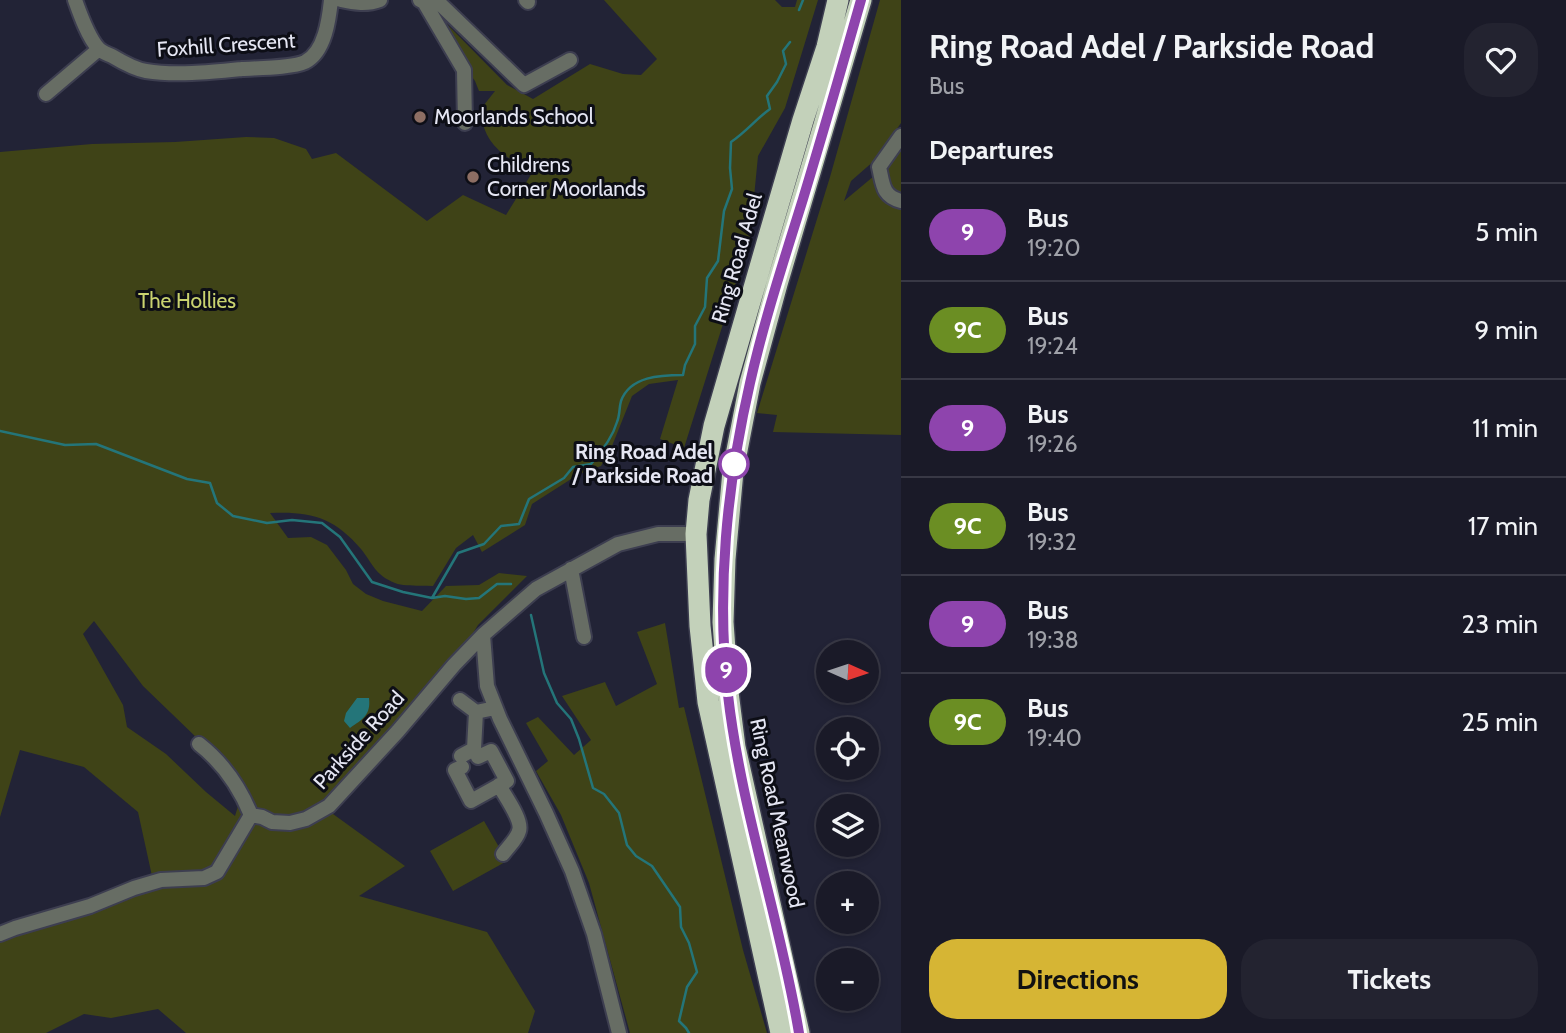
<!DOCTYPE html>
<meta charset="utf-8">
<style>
:root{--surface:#1a1a28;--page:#232330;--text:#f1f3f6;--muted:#9fa1a8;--line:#383845;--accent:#d6b534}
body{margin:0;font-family:Cabin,sans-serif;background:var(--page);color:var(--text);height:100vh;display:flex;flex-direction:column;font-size:26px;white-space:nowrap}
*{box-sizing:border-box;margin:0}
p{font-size:23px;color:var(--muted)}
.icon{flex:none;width:38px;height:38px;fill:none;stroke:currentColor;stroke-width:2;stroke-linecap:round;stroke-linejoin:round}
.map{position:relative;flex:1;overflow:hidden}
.sheet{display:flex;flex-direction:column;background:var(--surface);width:665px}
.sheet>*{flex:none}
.badge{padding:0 14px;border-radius:23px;font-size:24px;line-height:46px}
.needle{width:46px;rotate:93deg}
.tools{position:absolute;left:816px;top:640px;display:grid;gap:14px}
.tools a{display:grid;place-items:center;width:63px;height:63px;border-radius:50%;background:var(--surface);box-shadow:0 4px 10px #0003,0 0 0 2px var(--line);font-size:35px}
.map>.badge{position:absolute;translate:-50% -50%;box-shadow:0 0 0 4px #fff}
h2{padding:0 28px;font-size:26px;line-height:63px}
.round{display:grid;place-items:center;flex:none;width:74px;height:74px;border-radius:28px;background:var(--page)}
.head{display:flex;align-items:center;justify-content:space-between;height:119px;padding:0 28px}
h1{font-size:33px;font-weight:700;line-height:52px}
.primary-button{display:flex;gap:14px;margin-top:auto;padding:14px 28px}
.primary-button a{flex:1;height:80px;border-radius:28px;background:var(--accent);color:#111;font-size:28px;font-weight:700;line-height:80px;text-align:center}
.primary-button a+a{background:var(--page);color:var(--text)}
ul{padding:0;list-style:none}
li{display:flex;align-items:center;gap:21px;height:98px;padding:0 28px;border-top:2px solid var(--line)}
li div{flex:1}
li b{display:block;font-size:26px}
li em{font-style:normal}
li .badge{min-width:77px;font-weight:700;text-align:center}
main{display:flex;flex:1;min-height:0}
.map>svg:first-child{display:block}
.green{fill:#3f4317;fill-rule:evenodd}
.water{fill:#247579}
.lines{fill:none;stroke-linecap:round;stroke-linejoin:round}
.stream{stroke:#247579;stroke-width:2.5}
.minor-casing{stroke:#3d3e50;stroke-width:18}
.highway-casing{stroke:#3d3e50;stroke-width:24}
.minor{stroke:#676d64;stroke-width:14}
.highway{stroke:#c3d1ba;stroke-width:21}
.line-casing{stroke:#fff;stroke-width:16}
.line{stroke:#8e44ad;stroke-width:10}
.education-dot{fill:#8d6e63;stroke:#0d0e16;stroke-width:2.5}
.stop-dot{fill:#fff;stroke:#8e44ad;stroke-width:3.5}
.labels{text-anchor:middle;stroke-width:6;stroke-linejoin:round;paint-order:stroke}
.street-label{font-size:21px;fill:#e5e6f3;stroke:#0d0e16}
.poi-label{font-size:21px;fill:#e5e6f3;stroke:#0d0e16;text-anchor:start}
.park-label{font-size:21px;fill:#cad36f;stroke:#0d0e16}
.stop-label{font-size:21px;font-weight:bold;fill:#e5e6f3;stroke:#0d0e16;text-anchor:end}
</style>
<main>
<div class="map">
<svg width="901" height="1033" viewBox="0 0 901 1033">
<rect width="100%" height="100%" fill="#222336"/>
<!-- green -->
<path class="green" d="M604,0H775L782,7H795L797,0H818L785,108L758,156L750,238L684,448L660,439L678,380L649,384L632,396L612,446L601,466L579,474L532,504L525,525L482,552L473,535L456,548L433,586C421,585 405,587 395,583C375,575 373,564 361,549C334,517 310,511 270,513L288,538L311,537L327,545L346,570L353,584L366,594L383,601L422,611L446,586L479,585L499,573L527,576L478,625L470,638L446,666L326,802L333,814L405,866L359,896L487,932L535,1011L528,1033H186L158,1009L111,1018L84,1014L46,1033H0V942L152,876L138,812L84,767L20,750L0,817V152L92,144L175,142L246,137L274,138L306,149L312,159L336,153L427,221L463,195L506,215L532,173C503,154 485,147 480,110L495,91H479L475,81L465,67L433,10L507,85L533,99L590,64L623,74L641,75L657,59ZM94,621L143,686L198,739L201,737L243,790L235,816L206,792L166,754L127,727L123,705L83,634Z
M880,0H901V123L875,160L851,181L844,201L886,166L901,147V435L773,432L777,415L757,413L830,177Z
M665,623L679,708L684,707L743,950L767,1033H630L589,883L561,815L536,771L548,761L526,723L538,717L574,755L591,740L562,696L605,682L616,706L657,684L637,632Z
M484,821L507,861L453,891L430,851Z"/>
<!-- water -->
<path class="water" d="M357,698H369C371,715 363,719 350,728L344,721L346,713Z"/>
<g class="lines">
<!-- stream -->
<path class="stream" d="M799,10L803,0
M0,431L65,445L96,444L187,479L210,483L217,503L233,516L267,523L292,520L322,523L340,537L372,582L403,592L432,598L445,596L466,599L479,598L497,584H511
M432,598L458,553L484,544L501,526L519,524L529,499L564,478L573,467L591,464C601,451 612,439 617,422C620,415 619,408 621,401C630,376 661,375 683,375L685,365L695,344V326L705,307L707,278L718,261L724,211L732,189L730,168L731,142C746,132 756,119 770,109L767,96L777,82L786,64L783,51L790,42
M531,615L544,673L557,703L571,719L579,739L593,788L604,794L619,813L627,845L636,856L652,866L680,907L681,927L689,943L697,972L687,987L679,1021L686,1028L689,1033"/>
<!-- minor casing -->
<g class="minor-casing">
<path id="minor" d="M75,0C80,14 88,37 98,48C101,52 108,54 112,56C122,62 134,69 146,71C175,76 212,72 242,69C257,68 292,68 305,62C325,52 329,19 331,0
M341,0C354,3 367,5 380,0
M420,0L424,2L464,70L465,123
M436,0L524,85L570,60
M526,0L528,2
M46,94L99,49
M901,136L879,167C883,184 882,196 901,201
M571,569L584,637
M483,635L487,686L500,719L546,813L572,871L594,934L619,1033
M460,700L476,712
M199,744C222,762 240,788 251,815
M461,756L474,749L476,712L495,708
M462,767L455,770L471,801L507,781L491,751L478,757
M499,785C504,795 523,820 519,831C517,839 508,847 503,854
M251,815L262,817L272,822L290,823L306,819L329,806L398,731L454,665L483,635L536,589L618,544L658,534H696
M0,934L15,928L90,906L134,888L161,880L204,878L217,872L251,815"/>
</g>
<!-- highway casing -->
<g class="highway-casing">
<path id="highway" d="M781,1033L708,702L700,626L696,534L699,500L714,426L769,236L803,120L827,47L838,0
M799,1033L735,747L728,692L723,622L725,559L733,471L750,383L777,284L861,0"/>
</g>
<!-- minor -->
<use href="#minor" class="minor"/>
<!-- highway -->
<use href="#highway" class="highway"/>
</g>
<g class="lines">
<!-- line casing -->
<g class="line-casing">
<path id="line" d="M799,1033C780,919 741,809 728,695C716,593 727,483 750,383C764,321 784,260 803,199C823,133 842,67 861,0"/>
</g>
<!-- line -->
<use href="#line" class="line"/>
</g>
<!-- markers -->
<g class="education-dot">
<circle cx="420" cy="117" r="7"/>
<circle cx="473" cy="177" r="7"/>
</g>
<circle class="stop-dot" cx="734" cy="464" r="14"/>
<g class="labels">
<!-- street labels -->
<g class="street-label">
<text transform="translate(226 45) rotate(-4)" y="7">Foxhill Crescent</text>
<text transform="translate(737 258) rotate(-74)" y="7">Ring Road Adel</text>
<text transform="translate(359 740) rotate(-48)" y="7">Parkside Road</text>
<text transform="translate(777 813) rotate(78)" y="7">Ring Road Meanwood</text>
</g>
<!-- poi labels -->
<g class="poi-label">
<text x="434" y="124">Moorlands School</text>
<text x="487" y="172">Childrens<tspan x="487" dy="24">Corner Moorlands</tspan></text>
</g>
<!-- park labels -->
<g class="park-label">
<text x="187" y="308">The Hollies</text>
</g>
<!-- stop labels -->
<g class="stop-label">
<text x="713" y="459">Ring Road Adel<tspan x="713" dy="24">/ Parkside Road</tspan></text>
</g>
</g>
</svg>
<div class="tools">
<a><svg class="needle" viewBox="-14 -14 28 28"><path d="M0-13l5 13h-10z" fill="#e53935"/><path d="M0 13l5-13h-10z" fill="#9fa1a8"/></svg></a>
<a><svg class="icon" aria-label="locate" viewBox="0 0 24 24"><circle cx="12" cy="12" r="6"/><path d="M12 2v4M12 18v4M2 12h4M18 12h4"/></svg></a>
<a><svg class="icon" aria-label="layers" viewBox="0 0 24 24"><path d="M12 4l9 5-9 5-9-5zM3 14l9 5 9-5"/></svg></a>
<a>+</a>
<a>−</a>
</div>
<b class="badge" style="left:726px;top:670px;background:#8e44ad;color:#fff">9</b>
</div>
<section class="sheet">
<div class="head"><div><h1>Ring Road Adel / Parkside Road</h1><p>Bus</p></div><a class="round"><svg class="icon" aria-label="heart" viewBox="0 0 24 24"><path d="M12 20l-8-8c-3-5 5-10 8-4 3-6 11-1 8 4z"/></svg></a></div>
<h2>Departures</h2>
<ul>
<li><span class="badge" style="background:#8e44ad;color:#fff">9</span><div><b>Bus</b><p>19:20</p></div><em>5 min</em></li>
<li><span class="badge" style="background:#6b8e23;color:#fff">9C</span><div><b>Bus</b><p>19:24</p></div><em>9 min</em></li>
<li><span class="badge" style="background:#8e44ad;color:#fff">9</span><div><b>Bus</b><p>19:26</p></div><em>11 min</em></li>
<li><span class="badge" style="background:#6b8e23;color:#fff">9C</span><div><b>Bus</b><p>19:32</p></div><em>17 min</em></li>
<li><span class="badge" style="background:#8e44ad;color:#fff">9</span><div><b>Bus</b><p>19:38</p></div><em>23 min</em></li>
<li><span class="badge" style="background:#6b8e23;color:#fff">9C</span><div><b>Bus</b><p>19:40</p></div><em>25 min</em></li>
</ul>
<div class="primary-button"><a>Directions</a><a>Tickets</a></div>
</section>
</main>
